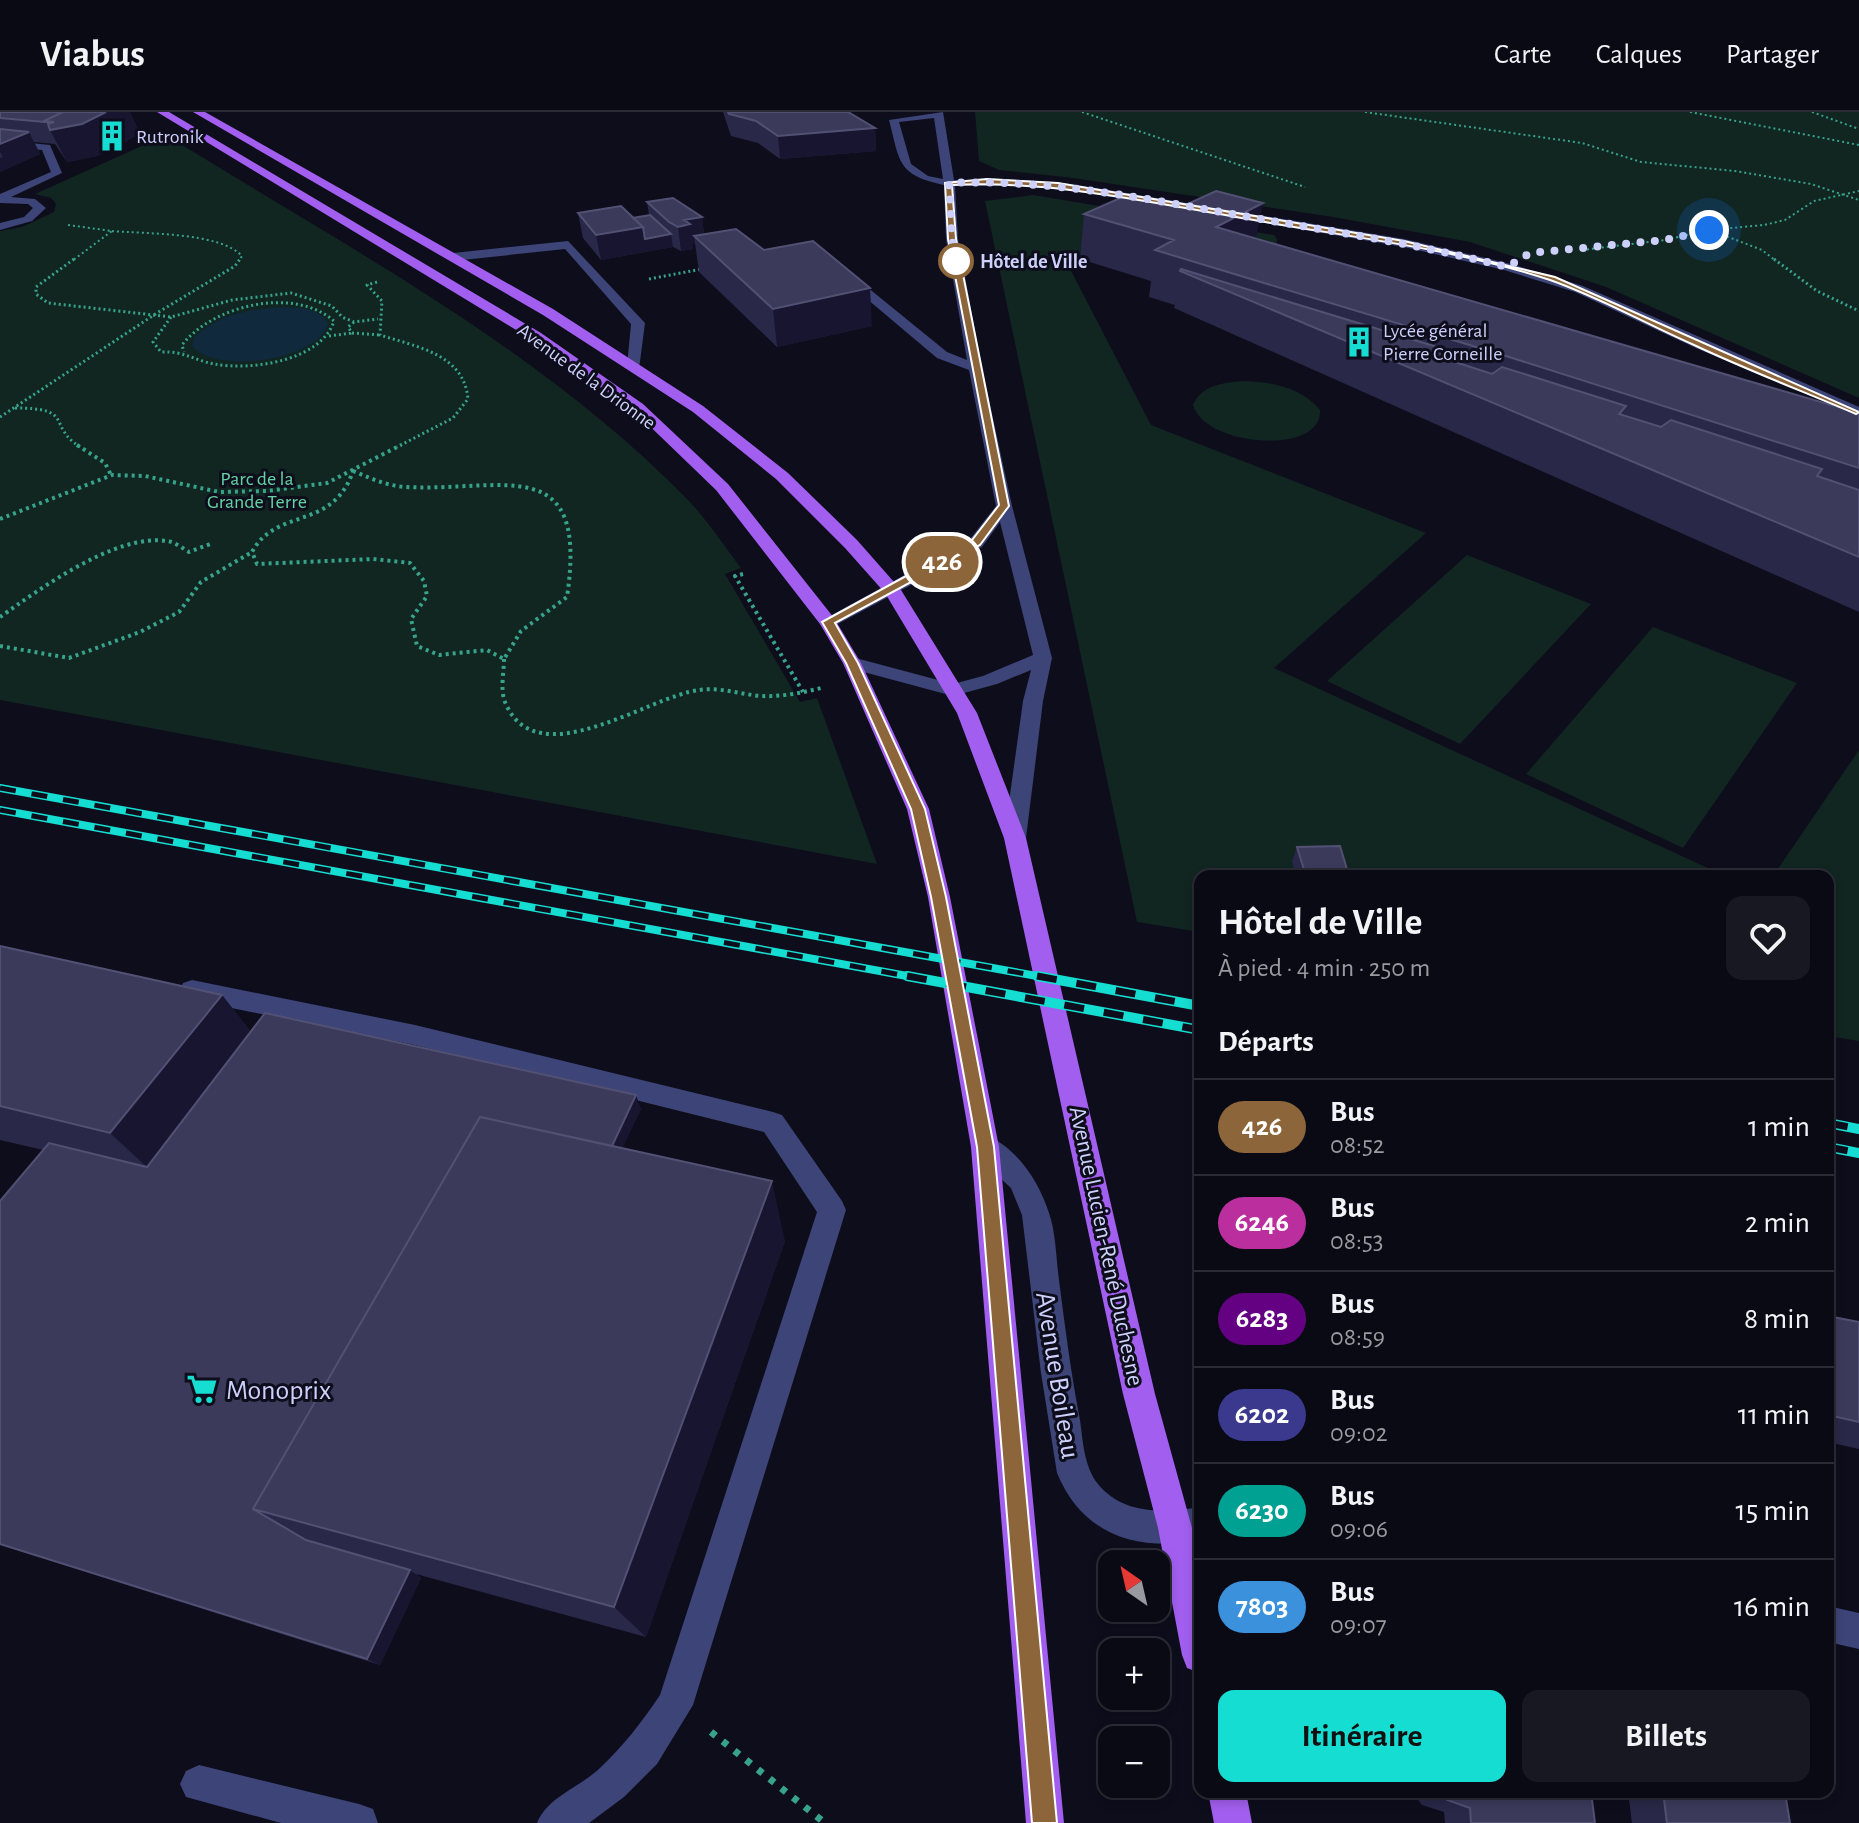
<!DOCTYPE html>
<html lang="fr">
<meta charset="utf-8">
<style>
:root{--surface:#0a0a15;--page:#181822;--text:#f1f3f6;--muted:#999aa0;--line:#2a2b34;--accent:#16ddd1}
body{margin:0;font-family:"Alegreya Sans",sans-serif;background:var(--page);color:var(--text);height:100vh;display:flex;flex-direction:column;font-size:30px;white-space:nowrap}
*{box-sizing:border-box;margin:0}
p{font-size:26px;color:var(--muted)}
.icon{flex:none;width:44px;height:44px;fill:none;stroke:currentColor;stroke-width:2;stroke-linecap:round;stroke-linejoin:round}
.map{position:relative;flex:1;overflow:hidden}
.sheet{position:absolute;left:1194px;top:758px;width:640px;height:928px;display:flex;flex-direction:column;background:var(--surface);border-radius:16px;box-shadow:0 4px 12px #0003,0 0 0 2px var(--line)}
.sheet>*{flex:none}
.badge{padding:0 16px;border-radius:26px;font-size:28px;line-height:52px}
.needle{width:52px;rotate:326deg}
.fabs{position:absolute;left:1098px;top:1438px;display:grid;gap:16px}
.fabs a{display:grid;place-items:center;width:72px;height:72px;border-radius:16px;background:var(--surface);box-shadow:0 4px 12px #0003,0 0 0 2px var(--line);font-size:40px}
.you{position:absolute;width:40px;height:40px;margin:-20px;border:6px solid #fff;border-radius:50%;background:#1a73e8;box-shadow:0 0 0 12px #1a73e833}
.map>.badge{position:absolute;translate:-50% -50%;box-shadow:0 0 0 4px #fff}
h2{padding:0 24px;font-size:30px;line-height:72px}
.round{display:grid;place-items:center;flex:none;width:84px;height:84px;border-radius:16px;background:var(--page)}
.overview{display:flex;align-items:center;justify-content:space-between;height:136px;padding:0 24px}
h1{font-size:38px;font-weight:600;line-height:60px}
.cta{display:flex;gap:16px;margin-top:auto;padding:16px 24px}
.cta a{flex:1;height:92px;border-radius:16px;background:var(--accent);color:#111;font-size:32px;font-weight:600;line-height:92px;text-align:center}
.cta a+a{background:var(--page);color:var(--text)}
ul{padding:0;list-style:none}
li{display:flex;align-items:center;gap:24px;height:96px;padding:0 24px;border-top:2px solid var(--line)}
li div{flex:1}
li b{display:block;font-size:30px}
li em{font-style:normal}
li .badge{min-width:88px;font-weight:700;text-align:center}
header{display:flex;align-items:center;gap:48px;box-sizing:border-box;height:112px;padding:0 40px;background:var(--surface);border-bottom:2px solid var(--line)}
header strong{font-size:38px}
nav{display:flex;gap:44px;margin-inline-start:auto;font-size:28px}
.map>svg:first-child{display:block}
.green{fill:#112521}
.water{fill:#11293c}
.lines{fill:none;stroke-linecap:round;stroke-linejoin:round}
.path-far3{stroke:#38a38b;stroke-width:2;stroke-dasharray:2 3;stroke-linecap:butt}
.path-far2{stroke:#38a38b;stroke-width:3;stroke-dasharray:2 3;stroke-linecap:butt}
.path-far1{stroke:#38a38b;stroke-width:4;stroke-dasharray:3 4;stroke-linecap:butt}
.path{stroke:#38a38b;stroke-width:7;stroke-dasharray:6 9;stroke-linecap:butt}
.minor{fill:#3d4477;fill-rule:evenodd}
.major{fill:#a25fef;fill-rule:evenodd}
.rail-far1-casing{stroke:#16ddd1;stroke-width:8}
.rail-casing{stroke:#16ddd1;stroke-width:10}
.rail-far1{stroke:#0e0d1c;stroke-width:5;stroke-dasharray:16;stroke-linecap:butt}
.rail{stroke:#0e0d1c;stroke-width:7;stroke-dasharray:20;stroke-linecap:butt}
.wall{fill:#292848}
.shaded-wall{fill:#17152f}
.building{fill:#3b3a5b;stroke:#525174;stroke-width:2}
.line{fill:#8d653a;stroke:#fff;stroke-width:2}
.walk{stroke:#cdd0fa;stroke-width:8;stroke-dasharray:0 14.4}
.stop-dot{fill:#fff;stroke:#8d653a;stroke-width:4}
.labels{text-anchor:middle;stroke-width:6;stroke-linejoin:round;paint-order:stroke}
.far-poi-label{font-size:20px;fill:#cdd0fa;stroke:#0e0d1c;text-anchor:start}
.far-stop-label{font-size:20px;font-weight:bold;fill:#cdd0fa;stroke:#0e0d1c;text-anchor:start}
.far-street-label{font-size:20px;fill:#cdd0fa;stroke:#0e0d1c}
.far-park-label{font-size:20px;fill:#62d2a3;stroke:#0e0d1c}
.street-label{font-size:24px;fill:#cdd0fa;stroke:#0e0d1c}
.near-street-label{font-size:28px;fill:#cdd0fa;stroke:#0e0d1c}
.near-poi-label{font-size:28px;fill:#cdd0fa;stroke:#0e0d1c;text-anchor:start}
</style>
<header>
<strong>Viabus</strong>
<nav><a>Carte</a><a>Calques</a><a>Partager</a></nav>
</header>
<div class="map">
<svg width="1859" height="1711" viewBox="0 0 1859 1711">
<rect width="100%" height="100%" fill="#0e0d1c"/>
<!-- green -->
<path class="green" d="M975,0H1859V286L1606,175L1470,130L1333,105L1073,66L999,58L979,49Z
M166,23C346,135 540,236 689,389C708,409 724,434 741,456L725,462L800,590L817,586L877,752L0,588V119L22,115L54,100L56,92L51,86L35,82Z
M1033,83L1274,123L1277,127L1275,141L1124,126L1069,155L1151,313L1426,421L1274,556L1725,764H1200V820L1137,810L985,89Z
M1242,269C1271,270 1300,274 1320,298C1323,344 1205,335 1193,293C1202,273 1222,271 1242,269Z
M1467,443L1591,492L1460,632L1327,569Z
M1653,515L1797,571L1683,736L1526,662Z
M1859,638V929L1828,924V764H1773Z"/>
<!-- water -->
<path class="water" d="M288,195C303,196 321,197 328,212C318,249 215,263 192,234L194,225C220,201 254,196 288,195Z"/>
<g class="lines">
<!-- path-far3 -->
<path class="path-far3" d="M1082,0L1305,75
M1365,0L1582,31L1641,50L1735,59L1811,72L1859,88
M1690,0L1859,33
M1812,0L1859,17
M68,113L112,119L72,149
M112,119C145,122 220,120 242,144L239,149
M1713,119L1762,138L1776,149
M1582,138L1665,128L1709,118L1764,113L1785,108L1814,89L1859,79"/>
<!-- path-far2 -->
<path class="path-far2" d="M74,147L36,175V182L48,191L171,205L232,188L291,181L332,194L342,205L354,210L378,207
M1774,147L1817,179L1859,199
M649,167L702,157
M377,170L367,173L382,189L380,223C417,235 464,242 468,287L453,306L397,335
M171,205L153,230L161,240C185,239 193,248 214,252C251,259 321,249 334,209C294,174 213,193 182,233L184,240
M354,210L348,215L352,221L380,223
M329,224L352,221
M15,296C76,296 46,313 80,335
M0,305L157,201L235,154L240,147"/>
<!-- path-far1 -->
<path class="path-far1" d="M77,333L105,351L111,363
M353,359C370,366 387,374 406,375C504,380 589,338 567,485L521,519L504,547L487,538L439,543L417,534L411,507L427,484L424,469L410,451L373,447L257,452L252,440C276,395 333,419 353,359Z
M0,407L112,363L145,364L219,380L267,379L327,371L401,333
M743,462L735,464L803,580
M0,505C40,477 116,421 167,429C175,430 182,436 189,440L213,431
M0,534L69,546L140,520L179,500L201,470L252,440
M504,547C504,560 500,577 505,590C536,666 649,584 699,578C720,575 740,582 760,584C781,585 801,581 821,576"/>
<!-- path -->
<path class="path" d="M711,1620L825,1711"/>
<!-- minor -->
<path class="minor" d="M943,0L954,68H1027L1096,76L1404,127L1511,152L1583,174L1859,295V304L1696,236L1575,180L1504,158L1404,135L1096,82L1027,74H955L958,127L982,256L1012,394L1052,546L1043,589L1026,726L1023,731H1007L1004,726L1023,589L1031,558L997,572L953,584L845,555L843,551L852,545L953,572L983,564L1033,543L1000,410L982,435L834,514H822L819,510L970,427L996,394L969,258L937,246L841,165L851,162L947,240L967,248L946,127L944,73C897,63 900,50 889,8ZM934,6L943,67L928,64L911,52L899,10Z
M0,28L50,33L62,61L11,85L35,87L46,96L32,109L0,118V111L24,105L33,96L28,92L0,91V82L51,60L42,38L0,34Z
M568,129L645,211L639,257L627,254L631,212L565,137L453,149L447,145L453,141Z
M192,868L415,913L773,1000L782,1003L842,1089L846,1098L693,1593L657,1652L624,1685L589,1711H537C548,1684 581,1675 601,1655C624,1633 642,1610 660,1583L817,1100L764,1020L415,933L192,888L183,885L180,878L183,871Z
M985,1023C1017,1035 1039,1070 1049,1101C1056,1121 1056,1146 1059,1168C1065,1215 1071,1261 1080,1308C1083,1329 1084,1355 1098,1372C1123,1403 1164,1401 1200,1395V1429C1137,1439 1083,1424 1057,1361L1041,1261L1022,1103L1011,1076L975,1043L971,1035L975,1027Z
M1828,1494L1859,1501V1537L1828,1530Z
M199,1653L359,1692L373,1697L378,1711H281L186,1685L180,1672L186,1659Z"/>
<!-- major -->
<path class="major" d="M157,0H169L541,221L643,292L728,372L834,506L861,551L929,697L950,785L999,1035L1064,1711H1026L971,1035L928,785L907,697L843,551L820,512L716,378L633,298L531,227Z
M193,0H205L553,197L703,294L788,361L857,428L901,478L977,601L1026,726L1155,1282L1192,1416L1200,1456V1561L1187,1556L1182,1543L1158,1416L1123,1282L1004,726L957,601L885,481L845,436L776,367L693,300L543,203Z
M1208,1680H1246L1252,1711H1214Z"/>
<!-- rail-far1 casing -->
<g class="rail-far1-casing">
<path id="rail-far1" d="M0,676L1048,866
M0,698L918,866"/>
</g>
<!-- rail casing -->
<g class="rail-casing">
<path id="rail" d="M907,864L1200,918
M1037,864L1200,894
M1828,1011L1859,1017
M1828,1035L1859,1041"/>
</g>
<!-- rail-far1 -->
<use href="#rail-far1" class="rail-far1"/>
<!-- rail -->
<use href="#rail" class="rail"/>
</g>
<!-- wall -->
<path class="wall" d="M0,0H130L140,22L97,44L67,50L55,32L34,30L40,42L0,60Z
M723,0H848L875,16L876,39L780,47L758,31L731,24Z
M647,90L702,105L704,122L764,138L872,214L777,235L699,160L695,131L692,132L693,137L681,139L673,135L601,148L583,126L578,101L633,106L649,103Z
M1179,96L1256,126L1859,301V500L1174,196L1175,193L1149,185L1151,169L1080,147L1084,102Z
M1297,735L1349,764H1296L1292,749Z
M0,834L222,883L251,920L641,997L622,1036L785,1129L646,1525L416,1462L421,1466L380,1553L0,1433V1089L43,1038L0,1028Z
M1828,1204L1859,1210V1337L1828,1330Z
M1412,1680H1591L1595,1711H1445L1444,1700L1422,1693Z
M1628,1680H1785L1790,1711H1632Z"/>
<!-- shaded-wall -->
<path class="shaded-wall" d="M106,0H130L140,22L97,44L67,50L50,18Z
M875,16L876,39L780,47L778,24Z
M29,20L40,42L0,60V46L3,45L0,40V32Z
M1263,91L1254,136L1216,115Z
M702,105L705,130L694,124L695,131L692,132L693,137L681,139L678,115L684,108Z
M643,115L671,122L673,135L601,148L596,123Z
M870,176L872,214L777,235L773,197Z
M222,883L262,934L161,1068L110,1021Z
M636,983L641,997L598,1088L592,1075Z
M772,1069L785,1129L646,1525L614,1495Z
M410,1458L421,1466L380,1553L367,1547Z"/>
<!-- building -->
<path class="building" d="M0,0H63L44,9V10L0,6Z
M63,0H106L82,12L50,18L48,12L54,10L44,9Z
M728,0H848L875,16L778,24L756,9L729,2Z
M0,17L29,20L0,32Z
M1216,79L1263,91L1216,115L1859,301V356L1506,244L1155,138L1174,128L1084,102L1129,82L1179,96Z
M673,86L702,105L684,108L690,112L678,115L669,110L647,90Z
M621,94L643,115L596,123L578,101Z
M650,103L671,122L645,127L643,115L633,106Z
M736,117L764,138L813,129L870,176L773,197L694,124Z
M1181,157L1460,242L1452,249L1492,262L1502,255L1626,294L1619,302L1661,315L1671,308L1822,357L1817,364L1859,378V445L1180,159Z
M1340,734L1349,764H1306L1297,735Z
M0,834L222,883L110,1021L0,994Z
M265,901L636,983L612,1034L480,1005L253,1397L306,1428L410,1458L367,1547L0,1432V1089L49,1031L147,1055Z
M480,1005L772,1069L614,1495L253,1397Z
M1828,1204L1859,1210V1310L1828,1303Z
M1440,1680H1591L1595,1711H1471L1470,1696L1447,1688Z
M1663,1680H1785L1790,1711H1667Z"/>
<!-- line -->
<path class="line" d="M987,67L1058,71L1404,129L1555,165L1859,300L1856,302C1802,279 1747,258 1694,233C1646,212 1599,185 1550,168C1456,137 1356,126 1259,109C1157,92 1055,68 952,73L956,127L1009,394L980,433L835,511L858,551L925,697L946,785L994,1035L1057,1711H1032L977,1035L931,785L911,697L846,551L822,510L972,428L999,393L948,127L945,71Z"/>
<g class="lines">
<!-- walk -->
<path class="walk" d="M956,149L957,154L952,127L949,71C1047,67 1142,86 1238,103C1328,119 1419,132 1507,155L1530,141L1665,128L1709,118"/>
</g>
<!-- icons -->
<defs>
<g id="building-bare" transform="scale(2.4)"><path d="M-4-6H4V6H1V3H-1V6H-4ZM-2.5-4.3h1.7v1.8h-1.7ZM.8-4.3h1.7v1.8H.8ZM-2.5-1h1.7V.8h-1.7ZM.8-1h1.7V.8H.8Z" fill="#16ddd1" stroke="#0e0d1c" stroke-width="2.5" paint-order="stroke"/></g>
<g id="supermarket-bare" transform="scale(2.4)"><path d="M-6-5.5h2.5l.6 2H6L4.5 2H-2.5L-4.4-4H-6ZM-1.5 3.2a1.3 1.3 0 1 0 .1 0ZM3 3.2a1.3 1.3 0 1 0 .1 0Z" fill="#16ddd1" stroke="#0e0d1c" stroke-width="2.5" paint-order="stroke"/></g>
</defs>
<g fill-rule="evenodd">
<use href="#building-bare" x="112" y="24"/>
<use href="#building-bare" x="1359" y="230"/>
<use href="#supermarket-bare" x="202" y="1277"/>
</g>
<!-- markers -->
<circle class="stop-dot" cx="956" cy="149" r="16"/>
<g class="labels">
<!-- far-poi labels -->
<g class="far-poi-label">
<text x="136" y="31">Rutronik</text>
<text x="1383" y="225">Lycée général<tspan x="1383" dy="23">Pierre Corneille</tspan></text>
</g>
<!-- far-stop labels -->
<g class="far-stop-label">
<text x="980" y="156">Hôtel de Ville</text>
</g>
<!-- far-street labels -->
<g class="far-street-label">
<text transform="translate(587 264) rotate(36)" y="7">Avenue de la Drionne</text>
</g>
<!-- far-park labels -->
<g class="far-park-label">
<text x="257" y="373">Parc de la<tspan x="257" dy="23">Grande Terre</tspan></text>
</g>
<!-- street labels -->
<g class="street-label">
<text transform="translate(1107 1134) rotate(78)" y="8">Avenue Lucien-René Duchesne</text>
</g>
<!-- near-street labels -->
<g class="near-street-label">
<text transform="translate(1059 1263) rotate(81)" y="10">Avenue Boileau</text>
</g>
<!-- near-poi labels -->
<g class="near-poi-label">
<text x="226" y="1287">Monoprix</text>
</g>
</g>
</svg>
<div class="fabs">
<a><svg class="needle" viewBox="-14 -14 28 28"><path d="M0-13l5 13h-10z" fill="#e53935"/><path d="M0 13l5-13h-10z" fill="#999aa0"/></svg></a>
<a>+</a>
<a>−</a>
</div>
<div class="you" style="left:1709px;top:118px"></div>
<b class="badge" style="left:942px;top:450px;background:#8d653a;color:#fff">426</b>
<section class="sheet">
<div class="overview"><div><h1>Hôtel de Ville</h1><p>À pied · 4 min · 250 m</p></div><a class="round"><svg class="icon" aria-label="heart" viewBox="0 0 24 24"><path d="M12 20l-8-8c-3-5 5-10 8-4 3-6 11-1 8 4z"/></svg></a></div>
<h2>Départs</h2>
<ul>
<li><span class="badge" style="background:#8d653a;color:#fff">426</span><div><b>Bus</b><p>08:52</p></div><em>1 min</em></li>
<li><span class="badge" style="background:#bb2e9e;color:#fff">6246</span><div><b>Bus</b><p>08:53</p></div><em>2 min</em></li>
<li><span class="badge" style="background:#640082;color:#fff">6283</span><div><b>Bus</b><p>08:59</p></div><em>8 min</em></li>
<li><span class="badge" style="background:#3a398e;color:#fff">6202</span><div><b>Bus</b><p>09:02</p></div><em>11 min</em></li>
<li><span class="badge" style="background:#00a092;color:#fff">6230</span><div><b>Bus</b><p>09:06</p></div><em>15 min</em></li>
<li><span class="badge" style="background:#3c91dc;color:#fff">7803</span><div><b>Bus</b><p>09:07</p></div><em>16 min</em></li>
</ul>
<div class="cta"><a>Itinéraire</a><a>Billets</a></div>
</section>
</div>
